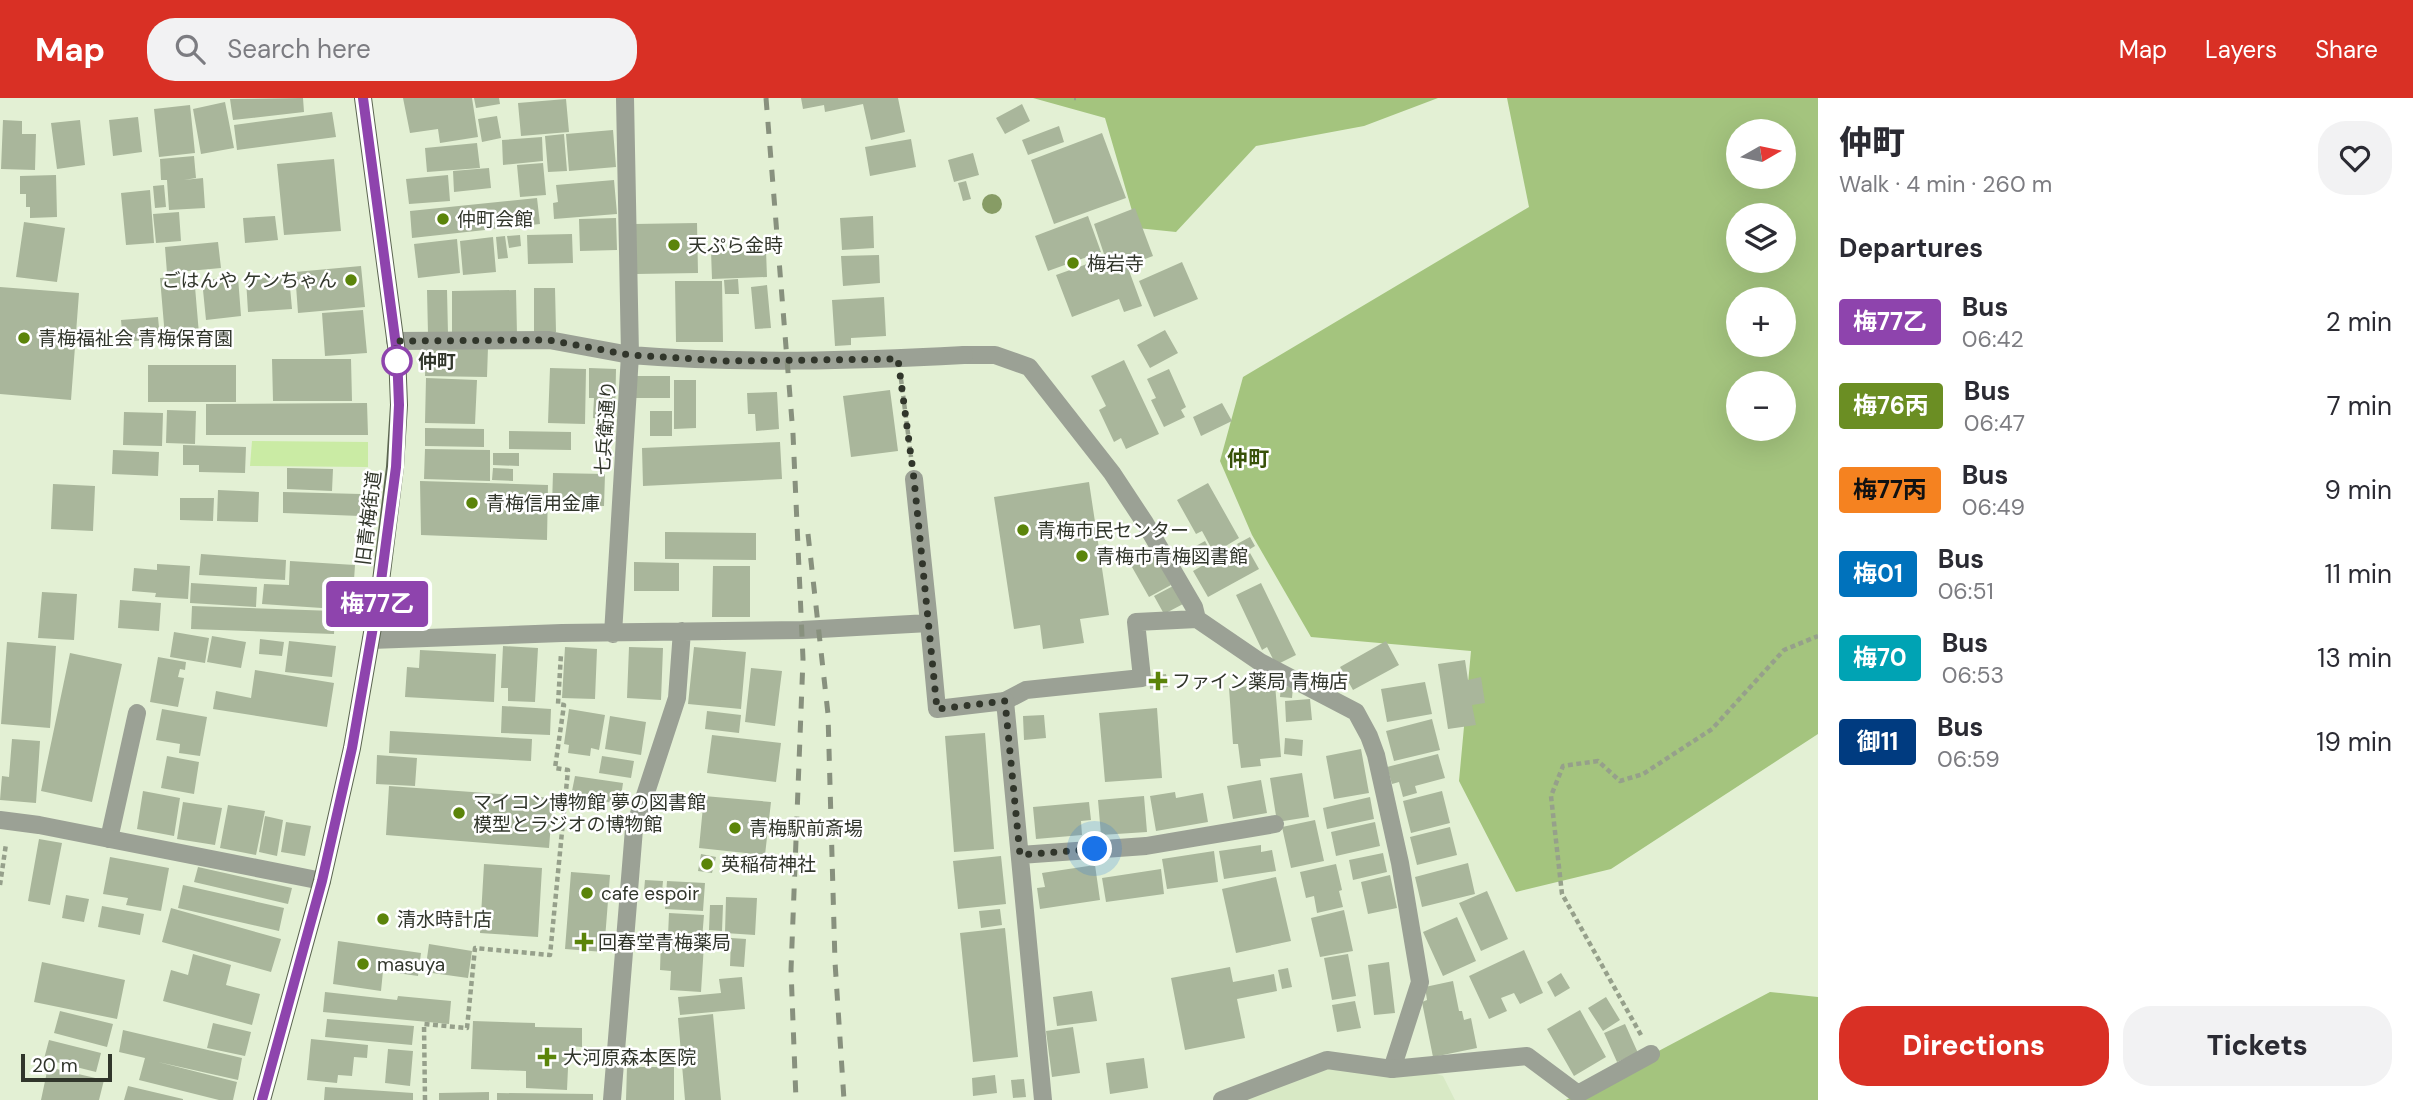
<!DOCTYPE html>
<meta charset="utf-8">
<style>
:root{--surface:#fff;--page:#f2f2f3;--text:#2b2b33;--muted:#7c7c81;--accent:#d93025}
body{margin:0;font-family:"DM Sans","Noto Sans JP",sans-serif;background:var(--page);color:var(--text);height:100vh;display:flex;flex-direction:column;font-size:26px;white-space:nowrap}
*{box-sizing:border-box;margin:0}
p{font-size:23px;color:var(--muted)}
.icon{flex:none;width:38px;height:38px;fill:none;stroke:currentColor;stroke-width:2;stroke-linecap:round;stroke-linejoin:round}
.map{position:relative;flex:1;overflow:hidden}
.side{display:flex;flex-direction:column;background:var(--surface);width:595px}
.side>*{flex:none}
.badge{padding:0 14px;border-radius:5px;font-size:24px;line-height:46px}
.needle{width:46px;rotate:81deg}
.fabs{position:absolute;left:1726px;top:21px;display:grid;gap:14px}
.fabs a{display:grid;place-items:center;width:70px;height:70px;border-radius:50%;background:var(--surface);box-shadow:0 7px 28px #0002;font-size:35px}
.scale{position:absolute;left:21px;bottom:18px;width:91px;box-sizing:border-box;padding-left:7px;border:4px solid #31362b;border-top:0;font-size:19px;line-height:24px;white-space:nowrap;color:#31362b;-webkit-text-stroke:5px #fff;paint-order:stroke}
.you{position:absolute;width:35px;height:35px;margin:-18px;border:5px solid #fff;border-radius:50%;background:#1a73e8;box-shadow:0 0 0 10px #1a73e833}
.map>.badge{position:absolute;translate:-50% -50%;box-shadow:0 0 0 4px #fff}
h2{padding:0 21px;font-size:26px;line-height:63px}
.round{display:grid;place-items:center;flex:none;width:74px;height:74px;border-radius:28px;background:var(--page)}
.head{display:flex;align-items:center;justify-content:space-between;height:119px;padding:0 21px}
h1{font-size:33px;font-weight:800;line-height:52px}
.action{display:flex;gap:14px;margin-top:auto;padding:14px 21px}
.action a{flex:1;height:80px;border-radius:28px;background:var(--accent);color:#fff;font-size:28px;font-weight:800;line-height:80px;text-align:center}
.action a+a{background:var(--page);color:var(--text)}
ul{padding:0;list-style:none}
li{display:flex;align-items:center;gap:21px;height:84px;padding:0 21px}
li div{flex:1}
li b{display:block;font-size:26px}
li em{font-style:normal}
li .badge{min-width:77px;font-weight:700;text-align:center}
header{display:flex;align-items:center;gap:42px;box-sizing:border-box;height:98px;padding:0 35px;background:var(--accent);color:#fff}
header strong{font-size:33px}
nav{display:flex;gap:38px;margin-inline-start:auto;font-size:24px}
.search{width:490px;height:63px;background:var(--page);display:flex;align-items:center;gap:18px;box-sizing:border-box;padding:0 24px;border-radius:28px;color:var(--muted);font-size:26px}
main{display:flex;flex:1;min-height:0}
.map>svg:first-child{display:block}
.built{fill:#d8e9c5}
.green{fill:#caeba4}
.forest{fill:#a4c47e;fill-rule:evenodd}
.building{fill:#a9b69b}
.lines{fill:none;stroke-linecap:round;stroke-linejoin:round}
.path{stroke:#96a08b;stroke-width:4.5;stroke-dasharray:5 3.5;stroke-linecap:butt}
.lane{stroke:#9ba195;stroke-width:18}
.street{stroke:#9ba195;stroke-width:18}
.primary{stroke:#5b6550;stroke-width:18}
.rail{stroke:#88917e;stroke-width:5;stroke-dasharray:12 12;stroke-linecap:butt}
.tree{fill:#879c65}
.line-casing{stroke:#fff;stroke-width:16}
.line{stroke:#8e44ad;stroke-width:10}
.walk{stroke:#31362b;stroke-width:7;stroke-dasharray:0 12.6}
.poi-dot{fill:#5b840a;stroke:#fff;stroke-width:2.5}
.stop-dot{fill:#fff;stroke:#8e44ad;stroke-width:3.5}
.labels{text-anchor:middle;stroke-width:5;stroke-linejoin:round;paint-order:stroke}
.poi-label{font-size:19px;fill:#31362b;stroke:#fff;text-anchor:start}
.stop-label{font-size:19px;font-weight:bold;fill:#31362b;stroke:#fff;text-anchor:start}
.street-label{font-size:19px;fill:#31362b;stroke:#fff}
.neighbourhood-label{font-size:21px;font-weight:bold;fill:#385209;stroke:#fff}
</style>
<header>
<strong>Map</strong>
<div class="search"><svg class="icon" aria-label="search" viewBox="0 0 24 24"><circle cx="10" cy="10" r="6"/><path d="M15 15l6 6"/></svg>Search here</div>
<nav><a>Map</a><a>Layers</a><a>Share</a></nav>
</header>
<main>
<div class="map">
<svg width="1818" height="1002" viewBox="0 0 1818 1002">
<rect width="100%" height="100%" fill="#e3f0d4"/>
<!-- built -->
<path class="built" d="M1327,962L1418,970L1443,978L1455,1002H1222Z"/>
<!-- green -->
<path class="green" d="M252,343L368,344V369L250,368Z"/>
<!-- forest -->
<path class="forest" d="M1033,0H1438L1364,28L1256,48L1176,134L1137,130L1105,20Z
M1507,0H1818V636L1611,771L1516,794L1459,683L1471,553L1311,539L1252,437L1220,363L1243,279L1529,109ZM1738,33H1783V79H1738ZM1738,117H1783V163H1738ZM1738,201H1783V247H1738ZM1738,285H1783V331H1738Z
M1770,894L1818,899V1002H1566Z"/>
<!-- building -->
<path class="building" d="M303,0L304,14L233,22L230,1Z
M403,0H472L478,39L440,45L438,31L410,35Z
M474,0H499L500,6L476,10Z
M801,0H898L905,34L871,42L863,6L825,14L824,7L803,11Z
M566,1L569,34L521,38L518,5Z
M225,4L234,50L201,56L193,11Z
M1022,6L1030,23L1005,36L996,20Z
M190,7L195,55L159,59L154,11Z
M332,14L336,39L237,52L234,27Z
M497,18L501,40L482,44L478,21Z
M138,19L142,54L113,58L109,22Z
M3,22L22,23V36H36L35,72L1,71Z
M80,22L85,67L57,71L51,25Z
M1059,28L1064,44L1028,57L1022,42Z
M613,32L616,69L569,73L566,36Z
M1102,35L1126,100L1054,126L1031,62Z
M564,36L567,73L548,74L545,38Z
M542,39L543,63L503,67L502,42Z
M911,41L916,69L870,78L865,49Z
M477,45L480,70L427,74L425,50Z
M973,55L979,77L954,84L948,62Z
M194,58L196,80L184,82L203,80L205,110L169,112L167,82H161L160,61Z
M334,61L341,133L284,137L277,66Z
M543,65L546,97L520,99L517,67Z
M489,70L491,90L454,94L453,73Z
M56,77L57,119L30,120V109H26V96H20V78Z
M448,77L450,103L409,106L406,81Z
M614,82L617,116L554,121L553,105L558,104L556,87Z
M966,83L971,101L963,103L958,85Z
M164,87L166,109L155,110L153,88Z
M150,92L154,145L126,147L121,95Z
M537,100L540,126L412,140L410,113Z
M1135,110L1153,158L1129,167L1125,155L1106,162L1094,126Z
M179,114L181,143L156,145L153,116Z
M275,118L278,142L245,145L243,120Z
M873,118L874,150L842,152L840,120Z
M1088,118L1101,154L1048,173L1035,138Z
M616,120L617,152L580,153L579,121Z
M24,124L65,130L57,184L16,179Z
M697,125L698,175L636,176L634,126Z
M572,136L573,165L528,166L527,137Z
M520,137L521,148L509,150L507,138Z
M505,138L508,160L498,161L496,139Z
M493,139L496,174L463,177L460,143Z
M457,141L460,175L418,180L414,146Z
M218,144L221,170L167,175L165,149Z
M766,152L767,179L712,181L711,153Z
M879,157L880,185L843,188L841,158Z
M1124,159L1142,208L1124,214L1119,201L1072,219L1056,177L1104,160L1106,165Z
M1182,164L1198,201L1154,219L1139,183Z
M361,168L365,209L298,215L295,174Z
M194,177L199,236L165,239L160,180Z
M289,178L292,211L248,214L246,181Z
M238,179L241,218L206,222L202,182Z
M738,181L739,196H725L724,182Z
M675,183H722L723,244H676Z
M767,187L771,230L755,231L751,189Z
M0,189L79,195L71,302L0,296Z
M534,190H555L556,234H534Z
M427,192H447L448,236H428Z
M516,192L517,237H452V193Z
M884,199L886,238L851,240V247L835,248L832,202Z
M363,212L367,255L325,258L322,215Z
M158,219L160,241L123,244L121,222Z
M1165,232L1178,255L1150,270L1137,247Z
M426,248L488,249L487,279L425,278Z
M272,261H351L352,303H273Z
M1124,262L1159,336L1126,351L1121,340L1114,344L1099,312L1106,308L1091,278Z
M148,267H236V304H148Z
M550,270L586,271L585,326L548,325Z
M589,270L616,271L615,321L593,320L594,300H589Z
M1169,271L1186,309L1181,312L1185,319L1164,329L1151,302L1156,300L1147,281Z
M636,278H670V300H636Z
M426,280L477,282L475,326L425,325Z
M674,282H696V330L674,331Z
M890,292L898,353L851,359L843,298Z
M777,294L779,331L756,333L755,316H748L747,295Z
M367,305L368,337H206V306Z
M1222,305L1232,323L1201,338L1193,319Z
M167,312L196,313L195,346L166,345Z
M650,313H672V338H650Z
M124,314L163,315L162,348L123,347Z
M425,330L484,331V349L425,348Z
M509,333L571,334V352L509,351Z
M780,344L782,381L643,388L642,350Z
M183,347L246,349L245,375L199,374V367H183Z
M425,351L490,352V383L424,381Z
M113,352L159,354L158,378L112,376Z
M493,355H519V368L493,367Z
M287,370L333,371L332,393L287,391Z
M493,370L513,371V383L492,382Z
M553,375L605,376L604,408L552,407Z
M420,383L548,387L547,442L421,437Z
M1089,384L1109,517L1080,521L1084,545L1043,551L1040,527L1014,531L994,399Z
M1208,385L1239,440L1214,455L1202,433L1196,436L1177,402Z
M53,386L95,388L93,433L51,431Z
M218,392L259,394L258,424L217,423Z
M283,394L361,396L360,418L283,415Z
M180,400H214L213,423L180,422Z
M665,434L756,435V462L665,461Z
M1250,439L1255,448L1242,456L1237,446Z
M1205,443L1212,456L1194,467L1187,453Z
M1151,449L1171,487L1149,499L1128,462Z
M1234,450L1240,461L1250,455L1259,471L1208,499L1193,473Z
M201,456L286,462L285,482L199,477Z
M290,463L355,467L352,512L262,506L264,486L289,487Z
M634,464L679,465V493H634Z
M157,466L190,468L188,501L155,499L156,495L132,493L134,470L157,472Z
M713,468H750V519H712Z
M191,485L257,489L256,509L190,505Z
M1261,485L1296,557L1276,567L1267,549L1262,552L1236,497Z
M1175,487L1185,505L1164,516L1154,498Z
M42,494L77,496L74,542L38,540Z
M120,502L161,505L159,533L118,530Z
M192,508L335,513L334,536L191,531Z
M174,534L209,540L205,565L170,559Z
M212,538L246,544L241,570L207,564Z
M260,541L284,544L282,558L259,556Z
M289,543L336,548L332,579L285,574Z
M1386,543L1399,567L1353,592L1340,569Z
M7,544L56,548L50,630L1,626Z
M503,548L538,550L535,604L508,603V590H501Z
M565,549L597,551L595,601L562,600Z
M629,549L663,550L661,602L627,600Z
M694,549L746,554L741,611L688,606Z
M420,552L496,556L494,604L405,599L407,569L419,570Z
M70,555L122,566L92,704L41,693Z
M158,559L186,564L185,572L180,571L178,579L184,580L178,609L150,604Z
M1465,562L1468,582L1481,579L1485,605L1472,607L1476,627L1448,631L1438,566Z
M751,570L782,573L775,628L745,624Z
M255,572L334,585L327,629L213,611L216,593L251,600Z
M1166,576L1168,589L1150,591L1149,578Z
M1425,584L1432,616L1387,624L1381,591Z
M1275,586L1281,659L1260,661L1261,668L1241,670L1238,646H1233L1229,590Z
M1281,588L1293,589L1292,600L1280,599Z
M1310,601L1312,622L1286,624L1285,603Z
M502,608L551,611L550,637L501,635Z
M1157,610L1162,680L1105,684L1099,615Z
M162,611L207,619L200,658L179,655L180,646L156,642Z
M569,611L605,617L599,652L591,650L590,658L568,655L569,647L564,646Z
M707,613L741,617L739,635L705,631Z
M1044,617L1046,640L1024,642L1023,618Z
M610,618L646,624L641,657L605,651Z
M1432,621L1440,652L1394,663L1386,633Z
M390,633L532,641L531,663L389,655Z
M985,635L994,751L954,754L945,638Z
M712,637L781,645L776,684L707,675Z
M1285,640L1303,642L1302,658L1284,656Z
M12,641L40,643L36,705L0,702L2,678L9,679Z
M1361,651L1369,695L1334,701L1326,658Z
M1438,656L1445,680L1415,688L1417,695L1403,699L1399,684L1392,686L1387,669Z
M377,657L417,660L415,688L376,686Z
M167,658L199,664L194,696L161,690Z
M602,658L634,663L631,680L599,675Z
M1302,675L1309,719L1277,724L1270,680Z
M575,678L623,685L620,706L571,698Z
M1261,682L1267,715L1233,721L1227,688Z
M389,688L553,700L549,750L386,737Z
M143,693L180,700L174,738L137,731Z
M1442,693L1450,725L1411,735L1403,703Z
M1175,694L1176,700L1203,695L1208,724L1156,733L1150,698Z
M704,698L771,704L765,757L699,750Z
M1144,698L1147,734L1101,737L1098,702Z
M1370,699L1374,721L1327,731L1323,710Z
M183,704L222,710L215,747L177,741Z
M1089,704L1091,722L1081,723L1082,737L1036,741L1033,709Z
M228,707L265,713L256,757L220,750Z
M265,718L283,722L277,758L259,754Z
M1315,722L1324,763L1291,770L1282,729Z
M286,724L311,728L305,758L281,754Z
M1375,724L1380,748L1336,758L1331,734Z
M1450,729L1457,757L1417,767L1410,739Z
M39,741L62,745L50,807L28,803Z
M1261,747V754L1272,752L1276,773L1224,781L1219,753Z
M1214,753L1218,784L1167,791L1162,761Z
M1383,755L1387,774L1353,782L1349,762Z
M701,756L716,759L712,775L698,773Z
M1001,758L1006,806L958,811L953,763Z
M110,759L169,770L161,813L126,807L128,800L103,796Z
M1468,765L1475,796L1422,809L1415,779Z
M484,766L542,770L538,839L480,835Z
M1336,766L1342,792L1339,793L1343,809L1317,815L1314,798L1306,800L1300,774Z
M1095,767L1100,802L1040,811L1037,790L1045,789L1042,775Z
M198,769L292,790L288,806L194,784Z
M1161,771L1164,796L1106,804L1102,780Z
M571,774L610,777L604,854L565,851Z
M1390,777L1397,810L1368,816L1361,784Z
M1276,779L1291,843L1236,855L1222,791Z
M645,782L663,783L662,794L644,793Z
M667,783L705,785L703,813L665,811Z
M183,787L284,810L279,833L178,810Z
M1487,793L1508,841L1481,853L1459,805Z
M66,797L89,801L84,824L62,820Z
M726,799L757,800L755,837L725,835Z
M710,807H723L722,833L709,832Z
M102,808L144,816L140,837L98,829Z
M171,810L281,841L271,874L162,844Z
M1000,811L1002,827L981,830L979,813Z
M1344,812L1353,853L1320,859L1311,820Z
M669,815L704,817L702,841L668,838Z
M1457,819L1476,863L1443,878L1423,834Z
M1005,830L1018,959L973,964L960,835Z
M731,840L746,841L744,869L730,868Z
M338,843L421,855L418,878L383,873L381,893L333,886Z
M661,843L704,846L701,894L670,892L671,873L660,872Z
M429,846L472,853L468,880L425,874Z
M1524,852L1543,895L1520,906L1514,895L1501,900L1507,913L1489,921L1469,878Z
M193,856L231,867L226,887L260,896L252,927L163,903L171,872L188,877Z
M1348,856L1356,898L1332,902L1324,860Z
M42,864L125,882L117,921L34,904Z
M1389,864L1395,915L1374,917L1368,867Z
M1230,869L1233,884L1274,876L1277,893L1237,901L1245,940L1185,952L1171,880Z
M1288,870L1292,889L1282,891L1278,872Z
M1561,875L1570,890L1555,899L1547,884Z
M742,879L745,911L680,917L678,899L721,895L719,881Z
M1453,883L1459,913H1462L1464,922L1471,920L1477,950L1433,959L1422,904L1427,902L1425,889Z
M1092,893L1097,923L1057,928L1053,899Z
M325,894L397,902L398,898L451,903L449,926L323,914Z
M1606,899L1620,922L1603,933L1588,910Z
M1355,903L1361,930L1337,934L1332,907Z
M1580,912L1606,959L1574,978L1547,931Z
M60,913L113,926L107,949L54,935Z
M713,916L721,1002H685L678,920Z
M327,921L414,928L412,947L325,939Z
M473,923L535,925V929L582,930V949L569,948L567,992L526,990V973L471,971Z
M213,925L251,934L245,958L207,950Z
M1625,926L1638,955L1617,964L1604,935Z
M1073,929L1080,975L1052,979L1046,933Z
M123,932L242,960L238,982L158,964L237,984L233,1002H219L139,982L145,960L119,954Z
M311,941L368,947L367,960L354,959L352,978L338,977L337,985L307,982Z
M49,942L101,955L96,974L44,961Z
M388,951L413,953L410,988L385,985Z
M1144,960L1148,990L1110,996L1106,965Z
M48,969L104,982L99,1002H41Z
M627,969H674V1002H626Z
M995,977L997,995L973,998L972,980Z
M1024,981L1026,999L1013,1000L1011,982Z
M128,988L183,1001V1002H124Z
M325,989L413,995V1002H324Z
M489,994V1002H439V995Z
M497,995L593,996V1002H497Z"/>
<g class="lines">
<!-- path -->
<path class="path" d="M1074,0H1076
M901,281L911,359
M0,787L6,746
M1641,937L1562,796L1551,698L1563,668L1598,663L1620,683L1643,676L1712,631L1784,552L1818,538
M425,1002L424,926L467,930L475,850L550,857L568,672L555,670L564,607L558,606L561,556"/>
<!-- lane -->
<path class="lane" d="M395,243L549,242L630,257
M964,257H995L1029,269L1112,375L1145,425L1194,509L1197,521
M1005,603L1026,592L1142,580L1136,524L1197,521L1260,564L1356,614L1369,638L1376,657L1400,765L1420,884L1392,971
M109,741L137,615"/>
<!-- street -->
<path class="street" d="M630,257C742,266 853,263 964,257
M914,381L929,525
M613,536L630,257L625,0
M371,542L562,535L802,532L929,525L937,611L1005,603L1043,1002
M0,722L39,727L322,783
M1020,757L1146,748L1275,726
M612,1002L634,731L677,600L682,533
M1222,1002L1327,962L1392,971L1527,958L1578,996L1651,956"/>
<!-- primary -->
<path class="primary" d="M262,1002L322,783L352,650L381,483L395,369L399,307L397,255L363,0"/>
<!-- rail -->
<path class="rail" d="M766,0L793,336L803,561L791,872L796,1002
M808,436L828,616L835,864L844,1002"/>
</g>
<!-- trees -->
<circle class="tree" cx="992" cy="106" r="10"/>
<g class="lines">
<!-- line casing -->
<g class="line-casing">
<path id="line" d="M262,1002L322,783L352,650L381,483L396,369L399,307L397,255L363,0"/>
</g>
<!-- line -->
<use href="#line" class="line"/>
<!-- walk -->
<path class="walk" d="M397,263L395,243L549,242L630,257L727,263L898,261L914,381L937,611L1005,603L1020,757L1095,751"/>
</g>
<!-- markers -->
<g class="poi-dot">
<circle cx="443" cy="121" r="7"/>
<circle cx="674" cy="147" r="7"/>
<circle cx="1073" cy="165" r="7"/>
<circle cx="351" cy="182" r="7"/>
<circle cx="24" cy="240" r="7"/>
<circle cx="472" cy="405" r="7"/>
<circle cx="1023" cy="432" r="7"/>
<circle cx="1082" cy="458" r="7"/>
<path d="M1154.5 572.5h7v7h7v7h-7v7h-7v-7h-7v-7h7z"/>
<circle cx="459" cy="715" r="7"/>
<circle cx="735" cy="730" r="7"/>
<circle cx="707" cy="766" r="7"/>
<circle cx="587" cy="795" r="7"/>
<circle cx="383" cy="821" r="7"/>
<path d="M580.5 833.5h7v7h7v7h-7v7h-7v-7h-7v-7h7z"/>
<circle cx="363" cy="866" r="7"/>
<path d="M543.5 948.5h7v7h7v7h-7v7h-7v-7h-7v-7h7z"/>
</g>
<circle class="stop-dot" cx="397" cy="263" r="14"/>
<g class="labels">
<!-- poi labels -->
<g class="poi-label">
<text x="457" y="128">仲町会館</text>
<text x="688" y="154">天ぷら金時</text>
<text x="1087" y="172">梅岩寺</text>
<text x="337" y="189" text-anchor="end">ごはんや ケンちゃん</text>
<text x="38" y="247">青梅福祉会 青梅保育園</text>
<text x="486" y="412">青梅信用金庫</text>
<text x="1037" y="439">青梅市民センター</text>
<text x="1096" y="465">青梅市青梅図書館</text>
<text x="1172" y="590">ファイン薬局 青梅店</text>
<text x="473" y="711">マイコン博物館 夢の図書館<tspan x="473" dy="22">模型とラジオの博物館</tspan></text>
<text x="749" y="737">青梅駅前斎場</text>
<text x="721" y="773">英稲荷神社</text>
<text x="601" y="802">cafe espoir</text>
<text x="397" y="828">清水時計店</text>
<text x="598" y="851">回春堂青梅薬局</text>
<text x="377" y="873">masuya</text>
<text x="563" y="966">大河原森本医院</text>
</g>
<!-- stop labels -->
<g class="stop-label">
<text x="418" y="270">仲町</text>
</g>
<!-- street labels -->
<g class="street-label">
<text transform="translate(605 330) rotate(-86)" y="7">七兵衛通り</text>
<text transform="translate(368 420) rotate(-83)" y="7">旧青梅街道</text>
</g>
<!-- neighbourhood labels -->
<g class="neighbourhood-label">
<text x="1248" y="368">仲町</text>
</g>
</g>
</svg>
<div class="fabs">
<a><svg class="needle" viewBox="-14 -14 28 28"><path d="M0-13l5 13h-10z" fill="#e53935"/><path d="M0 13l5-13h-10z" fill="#7c7c81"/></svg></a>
<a><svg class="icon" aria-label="layers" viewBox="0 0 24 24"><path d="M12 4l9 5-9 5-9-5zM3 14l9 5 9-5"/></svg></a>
<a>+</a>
<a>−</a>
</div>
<div class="scale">20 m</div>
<div class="you" style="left:1095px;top:751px"></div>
<b class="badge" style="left:377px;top:506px;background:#8e44ad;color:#fff">梅77乙</b>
</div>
<section class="side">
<div class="head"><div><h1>仲町</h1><p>Walk · 4 min · 260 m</p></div><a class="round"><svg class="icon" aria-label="heart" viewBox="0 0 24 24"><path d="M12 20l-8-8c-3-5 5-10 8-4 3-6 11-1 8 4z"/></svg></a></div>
<h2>Departures</h2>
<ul>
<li><span class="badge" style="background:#8e44ad;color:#fff">梅77乙</span><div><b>Bus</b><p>06:42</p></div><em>2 min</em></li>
<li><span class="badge" style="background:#6b8e23;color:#fff">梅76丙</span><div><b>Bus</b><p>06:47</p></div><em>7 min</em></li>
<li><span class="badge" style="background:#f58220;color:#111">梅77丙</span><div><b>Bus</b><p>06:49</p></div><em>9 min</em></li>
<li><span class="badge" style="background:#0072bc;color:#fff">梅01</span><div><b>Bus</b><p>06:51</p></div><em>11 min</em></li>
<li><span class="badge" style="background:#00a3b4;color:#fff">梅70</span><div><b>Bus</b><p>06:53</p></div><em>13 min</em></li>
<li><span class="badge" style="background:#003b80;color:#fff">御11</span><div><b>Bus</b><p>06:59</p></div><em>19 min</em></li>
</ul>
<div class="action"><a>Directions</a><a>Tickets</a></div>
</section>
</main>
